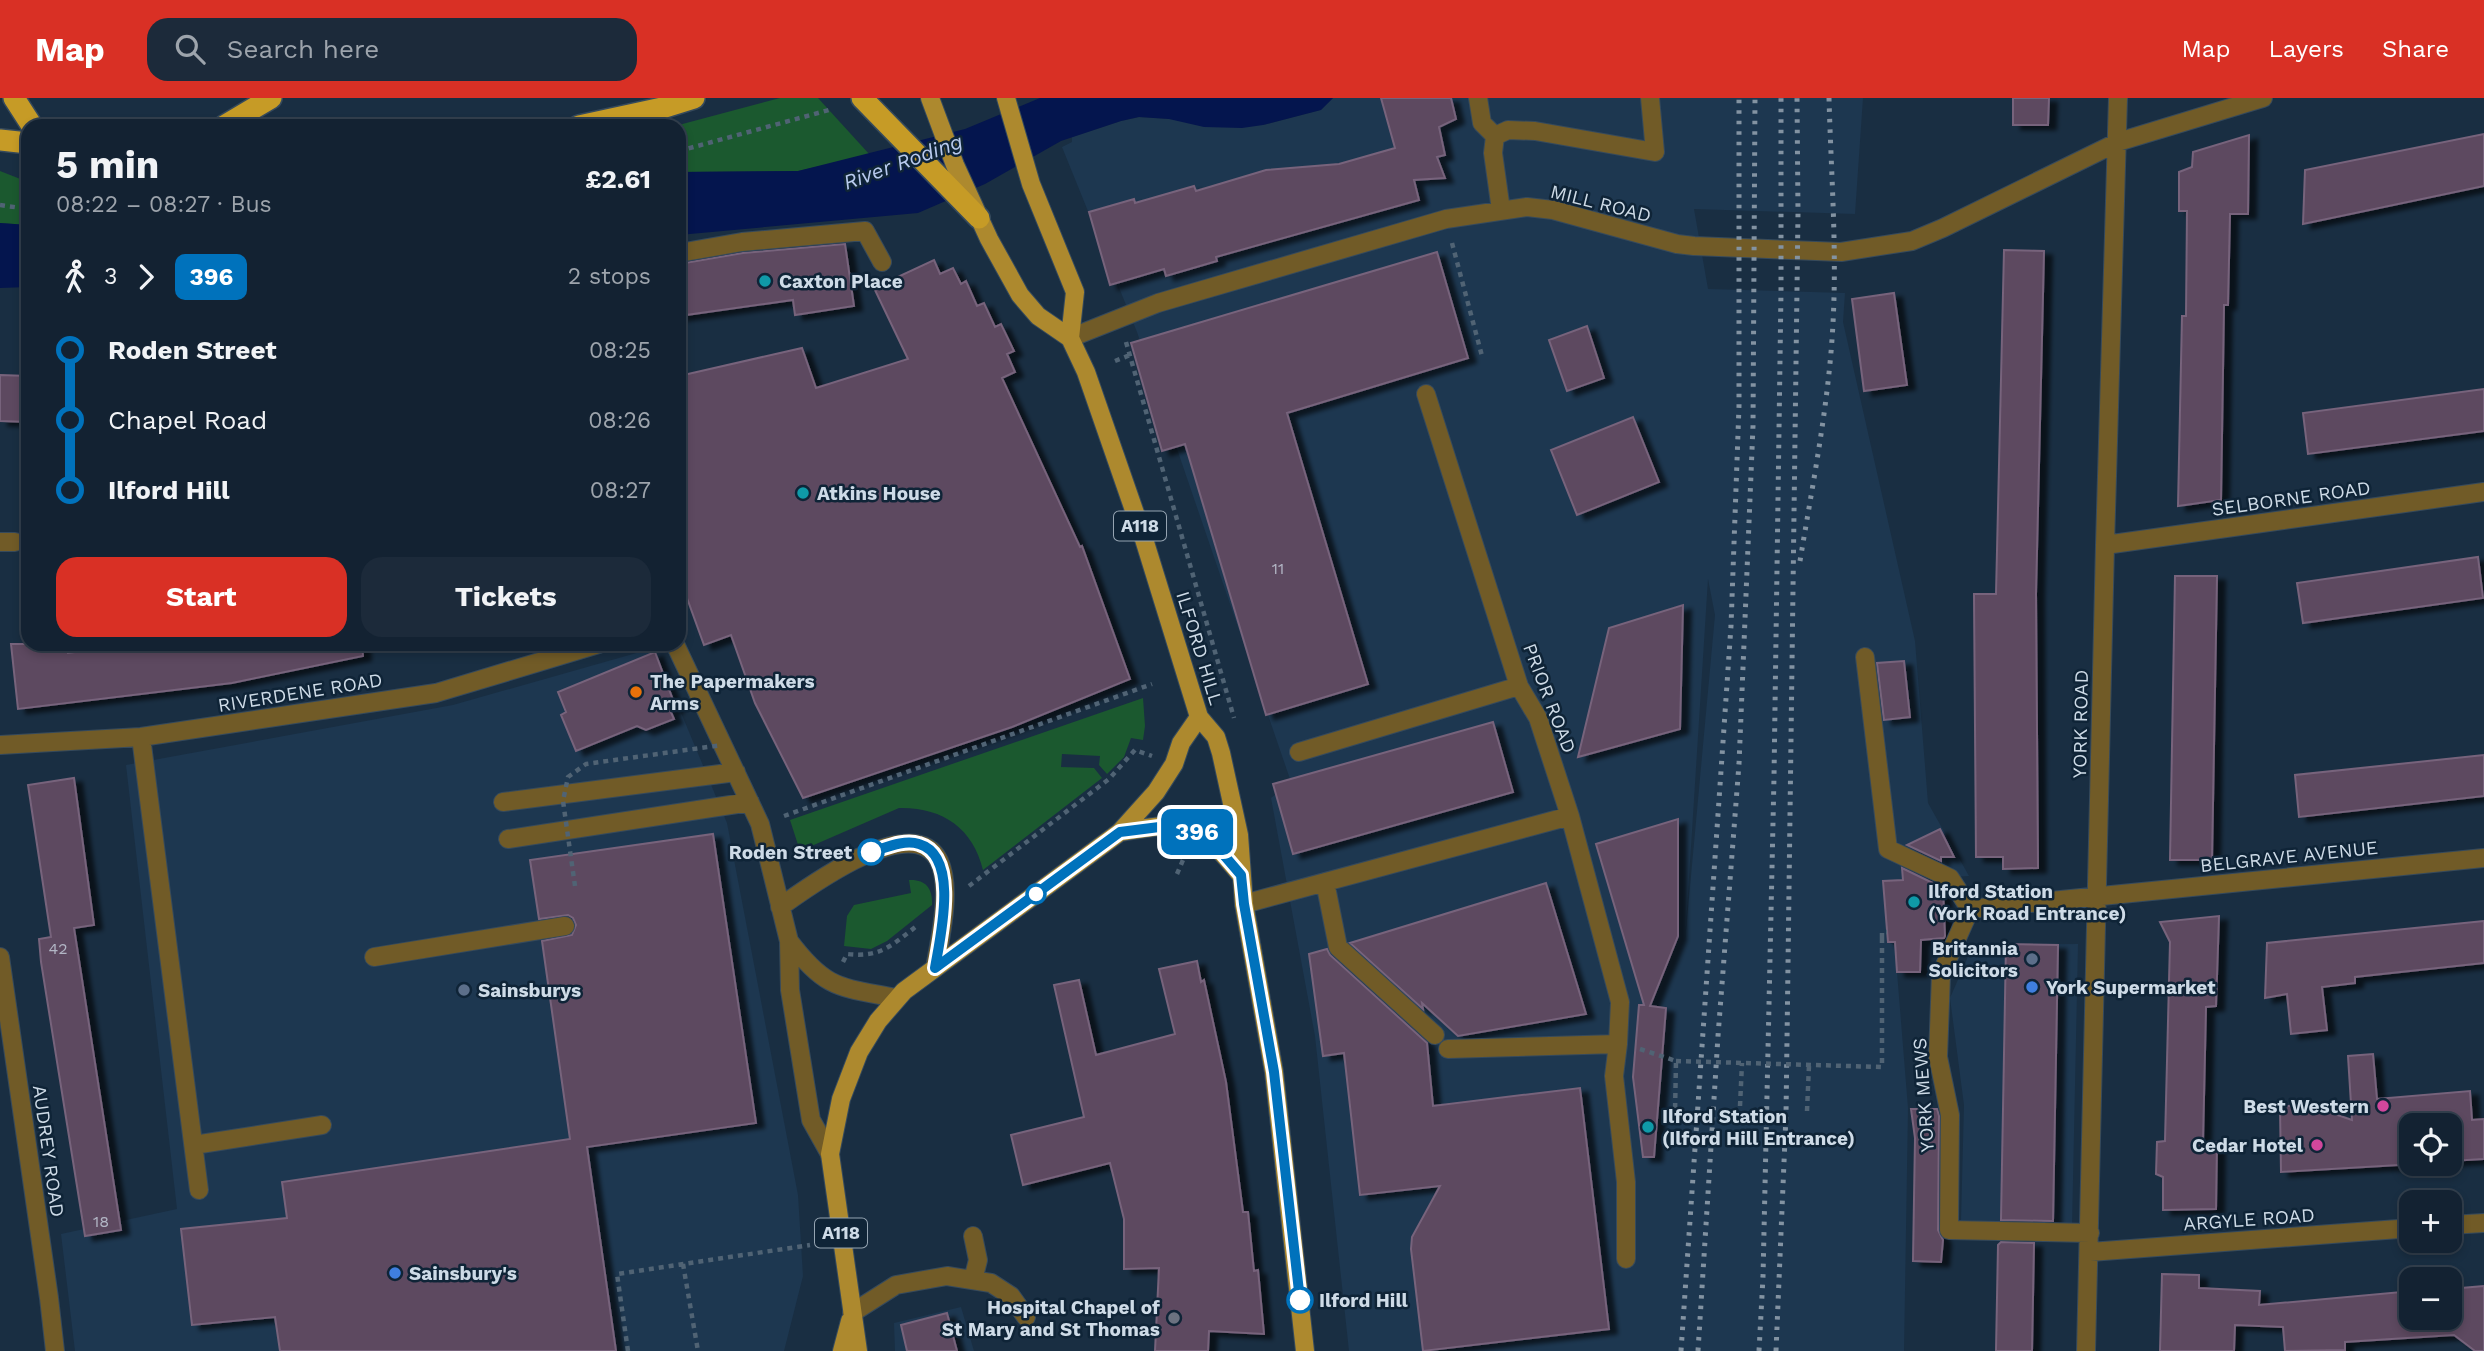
<!DOCTYPE html>
<meta charset="utf-8">
<style>
:root{--surface:#132232;--page:#1c2a3a;--text:#f1f3f6;--muted:#9da4ac;--line:#323f4d;--accent:#d93025}
body{margin:0;font-family:"Work Sans",sans-serif;background:var(--page);color:var(--text);height:100vh;display:flex;flex-direction:column;font-size:26px;white-space:nowrap}
*{box-sizing:border-box;margin:0}
p{font-size:23px;color:var(--muted)}
.icon{flex:none;width:38px;height:38px;fill:none;stroke:currentColor;stroke-width:2;stroke-linecap:round;stroke-linejoin:round}
.map{position:relative;flex:1;overflow:hidden}
.panel{position:absolute;left:21px;top:21px;width:665px;height:532px;display:flex;flex-direction:column;background:var(--surface);border-radius:21px;box-shadow:0 4px 10px #0003,0 0 0 2px var(--line)}
.panel>*{flex:none}
.badge{padding:0 14px;border-radius:10px;font-size:24px;line-height:46px}
.buttons{position:absolute;left:2399px;top:1015px;display:grid;gap:14px}
.buttons a{display:grid;place-items:center;width:63px;height:63px;border-radius:14px;background:var(--surface);box-shadow:0 4px 10px #0003,0 0 0 2px var(--line);font-size:35px}
.map>.badge{position:absolute;translate:-50% -50%;box-shadow:0 0 0 4px #fff}
.legs{display:flex;align-items:center;gap:10px;height:77px;padding:0 35px;font-size:23px}
.legs p{margin-inline-start:auto}
.head{display:flex;align-items:center;justify-content:space-between;height:119px;padding:0 35px}
h1{font-size:38px;font-weight:700;line-height:52px}
.cta{display:flex;gap:14px;margin-top:auto;padding:14px 35px}
.cta a{flex:1;height:80px;border-radius:21px;background:var(--accent);color:#fff;font-size:28px;font-weight:700;line-height:80px;text-align:center}
.cta a+a{background:var(--page);color:var(--text)}
ul{padding:0 35px;list-style:none}
li{display:flex;align-items:center;gap:24px;height:70px;font-size:26px}
li i{display:grid;place-items:center;width:10px;height:100%;margin:0 9px;background:currentColor}
li i::after{content:'';width:18px;height:18px;margin:-9px;border:5px solid;border-radius:50%;background:var(--surface)}
li p{margin-inline-start:auto}
li:first-child i{background:linear-gradient(#0000 50%,currentColor 0)}
li:last-child i{background:linear-gradient(currentColor 50%,#0000 0)}
header{display:flex;align-items:center;gap:42px;box-sizing:border-box;height:98px;padding:0 35px;background:var(--accent);color:#fff}
header strong{font-size:33px}
nav{display:flex;gap:38px;margin-inline-start:auto;font-size:24px}
.search{width:490px;height:63px;background:var(--page);display:flex;align-items:center;gap:18px;box-sizing:border-box;padding:0 24px;border-radius:21px;color:var(--muted);font-size:26px}
.map>svg:first-child{display:block}
.built{fill:#1d3750;fill-rule:evenodd}
.green{fill:#1b592f}
.water{fill:#04154e}
.building{fill:#5d4960;stroke:#77637b;stroke-width:2;filter:url(#shadow)}
.lines{fill:none;stroke-linecap:round;stroke-linejoin:round}
.minor-casing{stroke:#364a5c;stroke-width:20}
.major-casing{stroke:#364a5c;stroke-width:20}
.highway-casing{stroke:#364a5c;stroke-width:24}
.path{stroke:#506374;stroke-width:4.5;stroke-dasharray:5 5;stroke-linecap:butt}
.minor{stroke:#715b27;stroke-width:18}
.major{stroke:#ad892e;stroke-width:18}
.highway{stroke:#c69b26;stroke-width:21}
.rail{stroke:#8393a2;stroke-width:5;stroke-dasharray:3.5 7;stroke-linecap:butt}
.path-bridge{stroke:#506374;stroke-width:4.5;stroke-dasharray:5 5;stroke-linecap:butt}
.line-1-casing{stroke:#fff;stroke-width:16}
.line-1{stroke:#0072bc;stroke-width:10}
.culture-dot{fill:#0f9aa8;stroke:#0f2437;stroke-width:2.5}
.food-dot{fill:#e8710a;stroke:#0f2437;stroke-width:2.5}
.stop-1-dot{fill:#fff;stroke:#0072bc;stroke-width:3.5}
.service-dot{fill:#5c6f8a;stroke:#0f2437;stroke-width:2.5}
.shop-dot{fill:#3f7fe0;stroke:#0f2437;stroke-width:2.5}
.hotel-dot{fill:#d1479c;stroke:#0f2437;stroke-width:2.5}
.worship-dot{fill:#6b7280;stroke:#0f2437;stroke-width:2.5}
.labels{text-anchor:middle;stroke-width:5;stroke-linejoin:round;paint-order:stroke}
.number-label{font-size:16px;fill:#b2b6c5}
.shield{fill:#0f2437;stroke:#95a4b2;stroke-width:2}
.shield-label{font-size:18px;font-weight:bold;fill:#cedbe7}
.street-label{font-size:19px;fill:#cedbe7;stroke:#0f2437}
.poi-label{font-size:19px;font-weight:bold;fill:#cedbe7;stroke:#0f2437;text-anchor:start}
.stop-label{font-size:19px;font-weight:bold;fill:#cedbe7;stroke:#0f2437;text-anchor:end}
.water-label{font-size:21px;font-style:italic;fill:#b8caee;stroke:#0f2437}
</style>
<header>
<strong>Map</strong>
<div class="search"><svg class="icon" aria-label="search" viewBox="0 0 24 24"><circle cx="10" cy="10" r="6"/><path d="M15 15l6 6"/></svg>Search here</div>
<nav><a>Map</a><a>Layers</a><a>Share</a></nav>
</header>
<div class="map">
<svg width="2484" height="1253" viewBox="0 0 2484 1253">
<defs>
<filter id="shadow"><feDropShadow dx="8" dy="4.5" stdDeviation="2" flood-color="#0009"/></filter>
</defs>
<rect width="100%" height="100%" fill="#192e42"/>
<!-- built -->
<path class="built" d="M1333,0H1863L1855,116L1694,111L1708,191L1845,195L1843,224L1915,543L1928,705L1969,778L1883,783L1888,844L1898,849L1897,874L1908,1010L1904,1253H1349L1315,938L1271,700L1291,684L1137,234L1062,49L1072,44V39L1121,23L1139,19L1263,27L1320,12ZM1708,481L1715,517L1685,843Z
M654,550L727,725L798,1097L803,1178L784,1253H75L61,1136L177,1111L126,667L453,607Z
M2078,846L2072,1129L1961,1122L1964,1007L1950,900L1973,847Z
M961,1209L974,1253H895L894,1225Z"/>
<!-- green -->
<path class="green" d="M780,0H818L870,57L798,73L679,74V28H675Z
M0,73L28,84V127L0,125Z
M1143,600L1145,628L1143,642L1131,640L1124,659L1107,676L1099,667L1100,658L1062,656L1061,669L1094,670L1102,680L983,772C973,730 942,709 899,710L800,753L790,722Z
M909,782C926,781 933,791 932,807L887,843L871,851L844,848L847,818L854,807L911,795Z"/>
<!-- water -->
<path class="water" d="M1040,0H1333L1321,12L1263,27L1242,30L1204,29L1169,21L1139,19L1121,23L1061,43L985,86L918,115L679,137V74L798,73L965,31Z
M0,125L28,127V189L0,190Z"/>
<!-- building -->
<path class="building" d="M1381,0H1451L1456,21L1439,29L1445,57L1437,59L1445,80L1414,82L1419,102L1216,159L1217,163L1166,178L1164,171L1110,187L1089,114L1134,101L1135,105L1194,88L1196,93L1266,72L1339,66L1395,50Z
M2013,0H2049L2048,27H2013Z
M2484,36V88L2303,126L2305,72Z
M2249,37L2248,116H2230L2228,207H2224L2221,402L2178,408L2182,218H2186L2187,113H2179V74L2192,69L2193,54Z
M845,146L854,208L795,217L793,202L679,218V166L743,155Z
M2004,152L2044,153L2036,496L2038,770L2003,771V759H1976L1974,496H1996Z
M1437,154L1468,260L1287,315L1368,586L1266,617L1185,346L1162,353L1131,245Z
M934,162L940,176L953,170L961,186L966,183L977,208L984,205L995,229L1001,226L1014,253L1007,256L1015,274L1002,280L1080,449L1082,448L1130,581L1012,629L803,700L755,605L731,537L704,547L679,478V278L802,250L816,290L908,261L874,190Z
M1894,195L1907,287L1864,293L1852,201Z
M1587,228L1604,280L1567,293L1549,242Z
M0,277L28,278V324L0,323Z
M2484,291V333L2308,356L2303,315Z
M1633,319L1659,384L1577,417L1551,352Z
M2478,459L2483,500L2303,525L2297,485Z
M2175,478H2217L2212,762H2170Z
M1683,507L1680,631L1578,659L1609,530Z
M11,546H67L68,555L140,546H362L363,558L232,585L18,611Z
M655,554L676,610L670,612L674,621L646,632L637,628L576,653L561,617L566,614L558,594Z
M1904,563L1910,619L1884,622L1877,565Z
M1493,624L1513,694L1293,756L1273,686Z
M2484,657V698L2299,719L2295,677Z
M74,680L94,827L74,830L121,1132L85,1138L41,864L39,841L51,839L28,687Z
M1678,721V838L1650,908L1666,910L1654,1059H1643L1633,979L1639,907H1644L1596,746Z
M1940,731L1954,759H1941V763L1907,747Z
M713,736L756,1025L587,1049L616,1253H280L275,1219L192,1227L181,1131L287,1120L282,1084L570,1041L542,843L572,837L576,827L573,820L568,817L539,821L530,762Z
M1902,770L1943,790L1945,838L1944,840L1921,842L1920,874H1897L1895,844H1888L1883,783L1903,782Z
M1546,785L1586,916L1458,938L1422,905L1423,911L1350,845Z
M2219,818L2216,908L2206,909L2203,1044H2217L2216,1111L2163,1112V1079L2156,1076L2157,1044L2165,1043L2170,844L2160,824Z
M2484,823V865L2355,879V885L2322,889L2327,932L2291,936L2287,896L2265,900L2267,845Z
M2006,846L2058,847L2053,1123L2001,1122Z
M1327,851L1330,857L1427,945L1433,1008L1580,990L1609,1231L1423,1253L1411,1151L1412,1139L1440,1088L1360,1097L1344,955L1323,958L1309,856Z
M1197,863L1201,884L1204,882L1226,984L1243,1114H1248L1254,1173L1258,1172L1264,1236L1209,1233L1208,1253H1155L1159,1170L1124,1171V1121L1110,1065L1023,1087L1011,1037L1084,1019L1054,887L1079,882L1096,957L1175,936L1159,871Z
M2373,956L2377,1001L2470,993L2472,1022L2484,1021V1061L2450,1063V1027H2412V1066H2416L2281,1074L2280,1009L2306,1006L2352,1022L2348,958Z
M1911,1011H1937L1939,1018L1938,1132L1943,1142L1941,1164L1913,1163L1915,1040Z
M2001,1144L2034,1145L2032,1253H1996L1998,1147Z
M2162,1176L2199,1177V1190L2260,1193L2259,1207L2412,1193V1220H2450V1191L2484,1188V1253H2475L2454,1237L2345,1244V1252L2285,1253L2283,1229L2235,1227L2234,1253H2160Z
M947,1215L957,1253H907L901,1227Z"/>
<g class="lines">
<!-- minor casing -->
<g class="minor-casing">
<path id="minor" d="M1478,0L1482,25L1495,38
M1495,38L1508,32L1535,33L1655,54L1650,0
M1495,38L1493,55L1501,112
M679,155L742,144L865,133L882,164
M1070,240L1158,205L1446,121L1527,109L1553,112L1677,146L1694,148L1841,154L1912,143L1943,130L2118,44L2263,0
M0,444H15
M2105,447L2484,394
M675,546L760,726L789,843L790,892L811,1022L830,1056
M1865,559L1888,751L1950,780L1970,811
M141,639L199,1092
M0,647L141,639L436,595L599,546
M1299,654L1519,588
M503,704L736,674
M508,741L750,704
M1325,784L1338,849L1435,937
M1244,806L1570,718L1538,620L1519,588L1426,296
M780,809C808,789 914,711 939,763C952,790 940,841 935,870
M1970,811L2484,760
M1970,811L1941,876L1938,959L1950,1017L1949,1132L2090,1135
M789,843C826,892 840,889 896,900
M0,859L49,1200L55,1253
M374,859L565,828
M1618,946L1614,978L1626,1084V1161
M1448,951L1618,946L1620,904L1570,718
M194,1047L322,1027
M2450,1127L2484,1125
M973,1138L978,1162L973,1182
M2090,1154L2412,1130
M852,1215L896,1187L947,1178L991,1185L1011,1198L1026,1219
M2086,1253L2105,447L2118,0"/>
</g>
<!-- major casing -->
<g class="major-casing">
<path id="major" d="M930,0L955,67L989,141L1020,197L1038,218L1070,240L1086,274L1143,438L1199,619L1216,639L1221,655L1239,737L1244,806L1274,974L1305,1253
M1006,0L1031,86L1075,194L1070,240
M1120,734C1136,732 1161,726 1176,728C1206,731 1223,756 1241,777
M842,1253L850,1223
M858,1253L830,1056L841,1001L859,954L878,923L904,893L1120,734L1156,694L1174,666L1181,645L1199,619"/>
</g>
<!-- highway casing -->
<g class="highway-casing">
<path id="highway" d="M14,0L32,28
M862,0L979,120
M224,28L271,0
M579,28L662,10L694,0
M0,42L28,45"/>
</g>
<!-- path -->
<path class="path" d="M679,53L829,12
M0,107L28,111
M1452,145L1482,258
M1126,244L1234,620
M1115,263L1130,257
M784,718L1152,586
M1177,776L1183,762
M969,788L1109,681L1135,652L1152,658
M1882,840V834H1887
M843,864L847,856C881,860 892,847 918,827
M1640,951L1676,963L1675,1015
M1740,1008L1742,965
M1807,1013L1809,967
M683,1166L698,1253
M628,1253L617,1176L810,1147"/>
<!-- minor -->
<use href="#minor" class="minor"/>
<!-- major -->
<use href="#major" class="major"/>
<!-- highway -->
<use href="#highway" class="highway"/>
<!-- rail -->
<path class="rail" d="M1800,463C1813,384 1829,304 1833,225C1837,150 1831,74 1829,0
M1681,1253L1731,528L1739,308V0
M1698,1253L1718,938L1739,666L1753,328L1755,0
M1759,1253L1763,1179L1774,679L1781,193V0
M1776,1253L1786,1017L1798,115L1797,0"/>
<!-- path-bridge -->
<path class="path-bridge" d="M575,788L563,703L568,679L586,666L722,647
M1676,963L1882,969V840"/>
</g>
<g class="lines">
<!-- line-1 casing -->
<g class="line-1-casing">
<path id="line-1" d="M871,754C885,750 904,741 919,746C960,758 940,840 935,870L1120,734L1175,727L1195,734L1211,742L1241,777L1244,806L1274,974L1300,1202"/>
</g>
<!-- line-1 -->
<use href="#line-1" class="line-1"/>
</g>
<!-- markers -->
<g class="culture-dot">
<circle cx="765" cy="183" r="7"/>
<circle cx="803" cy="395" r="7"/>
<circle cx="1914" cy="804" r="7"/>
<circle cx="1648" cy="1029" r="7"/>
</g>
<circle class="food-dot" cx="636" cy="594" r="7"/>
<g class="stop-1-dot">
<circle cx="871" cy="754" r="12"/>
<circle cx="1036" cy="796" r="9"/>
<circle cx="1300" cy="1202" r="12"/>
</g>
<g class="service-dot">
<circle cx="2032" cy="861" r="7"/>
<circle cx="464" cy="892" r="7"/>
</g>
<g class="shop-dot">
<circle cx="2032" cy="889" r="7"/>
<circle cx="395" cy="1175" r="7"/>
</g>
<g class="hotel-dot">
<circle cx="2383" cy="1008" r="7"/>
<circle cx="2317" cy="1047" r="7"/>
</g>
<circle class="worship-dot" cx="1174" cy="1220" r="7"/>
<g class="labels">
<!-- number labels -->
<g class="number-label">
<text x="1278" y="476">11</text>
<text x="58" y="856">42</text>
<text x="101" y="1129">18</text>
</g>
<!-- shield labels -->
<g class="shield">
<rect x="1114" y="413.5" width="52" height="29" rx="5"/>
<rect x="815" y="1120.5" width="52" height="29" rx="5"/>
</g>
<g class="shield-label">
<text x="1140" y="434">A118</text>
<text x="841" y="1141">A118</text>
</g>
<!-- street labels -->
<g class="street-label">
<text transform="translate(1601 105) rotate(14)" y="7">MILL ROAD</text>
<text transform="translate(2291 400) rotate(-8)" y="7">SELBORNE ROAD</text>
<text transform="translate(1200 550) rotate(73)" y="7">ILFORD HILL</text>
<text transform="translate(300 594) rotate(-9)" y="7">RIVERDENE ROAD</text>
<text transform="translate(1550 600) rotate(69)" y="7">PRIOR ROAD</text>
<text transform="translate(2080 626) rotate(-89)" y="7">YORK ROAD</text>
<text transform="translate(2289 758) rotate(-6)" y="7">BELGRAVE AVENUE</text>
<text transform="translate(1923 997) rotate(-94)" y="7">YORK MEWS</text>
<text transform="translate(49 1053) rotate(82)" y="7">AUDREY ROAD</text>
<text transform="translate(2249 1121) rotate(-4)" y="7">ARGYLE ROAD</text>
</g>
<!-- poi labels -->
<g class="poi-label">
<text x="779" y="190">Caxton Place</text>
<text x="817" y="402">Atkins House</text>
<text x="650" y="590">The Papermakers<tspan x="650" dy="22">Arms</tspan></text>
<text x="1928" y="800">Ilford Station<tspan x="1928" dy="22">(York Road Entrance)</tspan></text>
<text x="2018" y="857" text-anchor="end">Britannia<tspan x="2018" dy="22">Solicitors</tspan></text>
<text x="2046" y="896">York Supermarket</text>
<text x="478" y="899">Sainsburys</text>
<text x="2369" y="1015" text-anchor="end">Best Western</text>
<text x="1662" y="1025">Ilford Station<tspan x="1662" dy="22">(Ilford Hill Entrance)</tspan></text>
<text x="2303" y="1054" text-anchor="end">Cedar Hotel</text>
<text x="409" y="1182">Sainsbury's</text>
<text x="1160" y="1216" text-anchor="end">Hospital Chapel of<tspan x="1160" dy="22">St Mary and St Thomas</tspan></text>
</g>
<!-- stop labels -->
<g class="stop-label">
<text x="852" y="761">Roden Street</text>
<text x="1319" y="1209" text-anchor="start">Ilford Hill</text>
</g>
<!-- water labels -->
<g class="water-label">
<text transform="translate(903 64) rotate(-20)" y="7">River Roding</text>
</g>
</g>
</svg>
<div class="buttons">
<a><svg class="icon" aria-label="locate" viewBox="0 0 24 24"><circle cx="12" cy="12" r="6"/><path d="M12 2v4M12 18v4M2 12h4M18 12h4"/></svg></a>
<a>+</a>
<a>−</a>
</div>
<b class="badge" style="left:1197px;top:734px;background:#0072bc;color:#fff">396</b>
<section class="panel">
<div class="head"><div><h1>5 min</h1><p>08:22 – 08:27 · Bus</p></div><b>£2.61</b></div>
<div class="legs"><svg class="icon" aria-label="walk" viewBox="0 0 24 24"><circle cx="13" cy="4" r="2"/><path d="M13 8l-2 6 4 7M11 14l-3 7M7 12l3-4h3l4 4"/></svg>3<svg class="icon" aria-label="forward" viewBox="0 0 24 24"><path d="M9 5l7 7-7 7"/></svg><b class="badge" style="background:#0072bc;color:#fff">396</b><p>2 stops</p></div>
<ul>
<li><i style="color:#0072bc"></i><b>Roden Street</b><p>08:25</p></li>
<li><i style="color:#0072bc"></i><span>Chapel Road</span><p>08:26</p></li>
<li><i style="color:#0072bc"></i><b>Ilford Hill</b><p>08:27</p></li>
</ul>
<div class="cta"><a>Start</a><a>Tickets</a></div>
</section>
</div>
